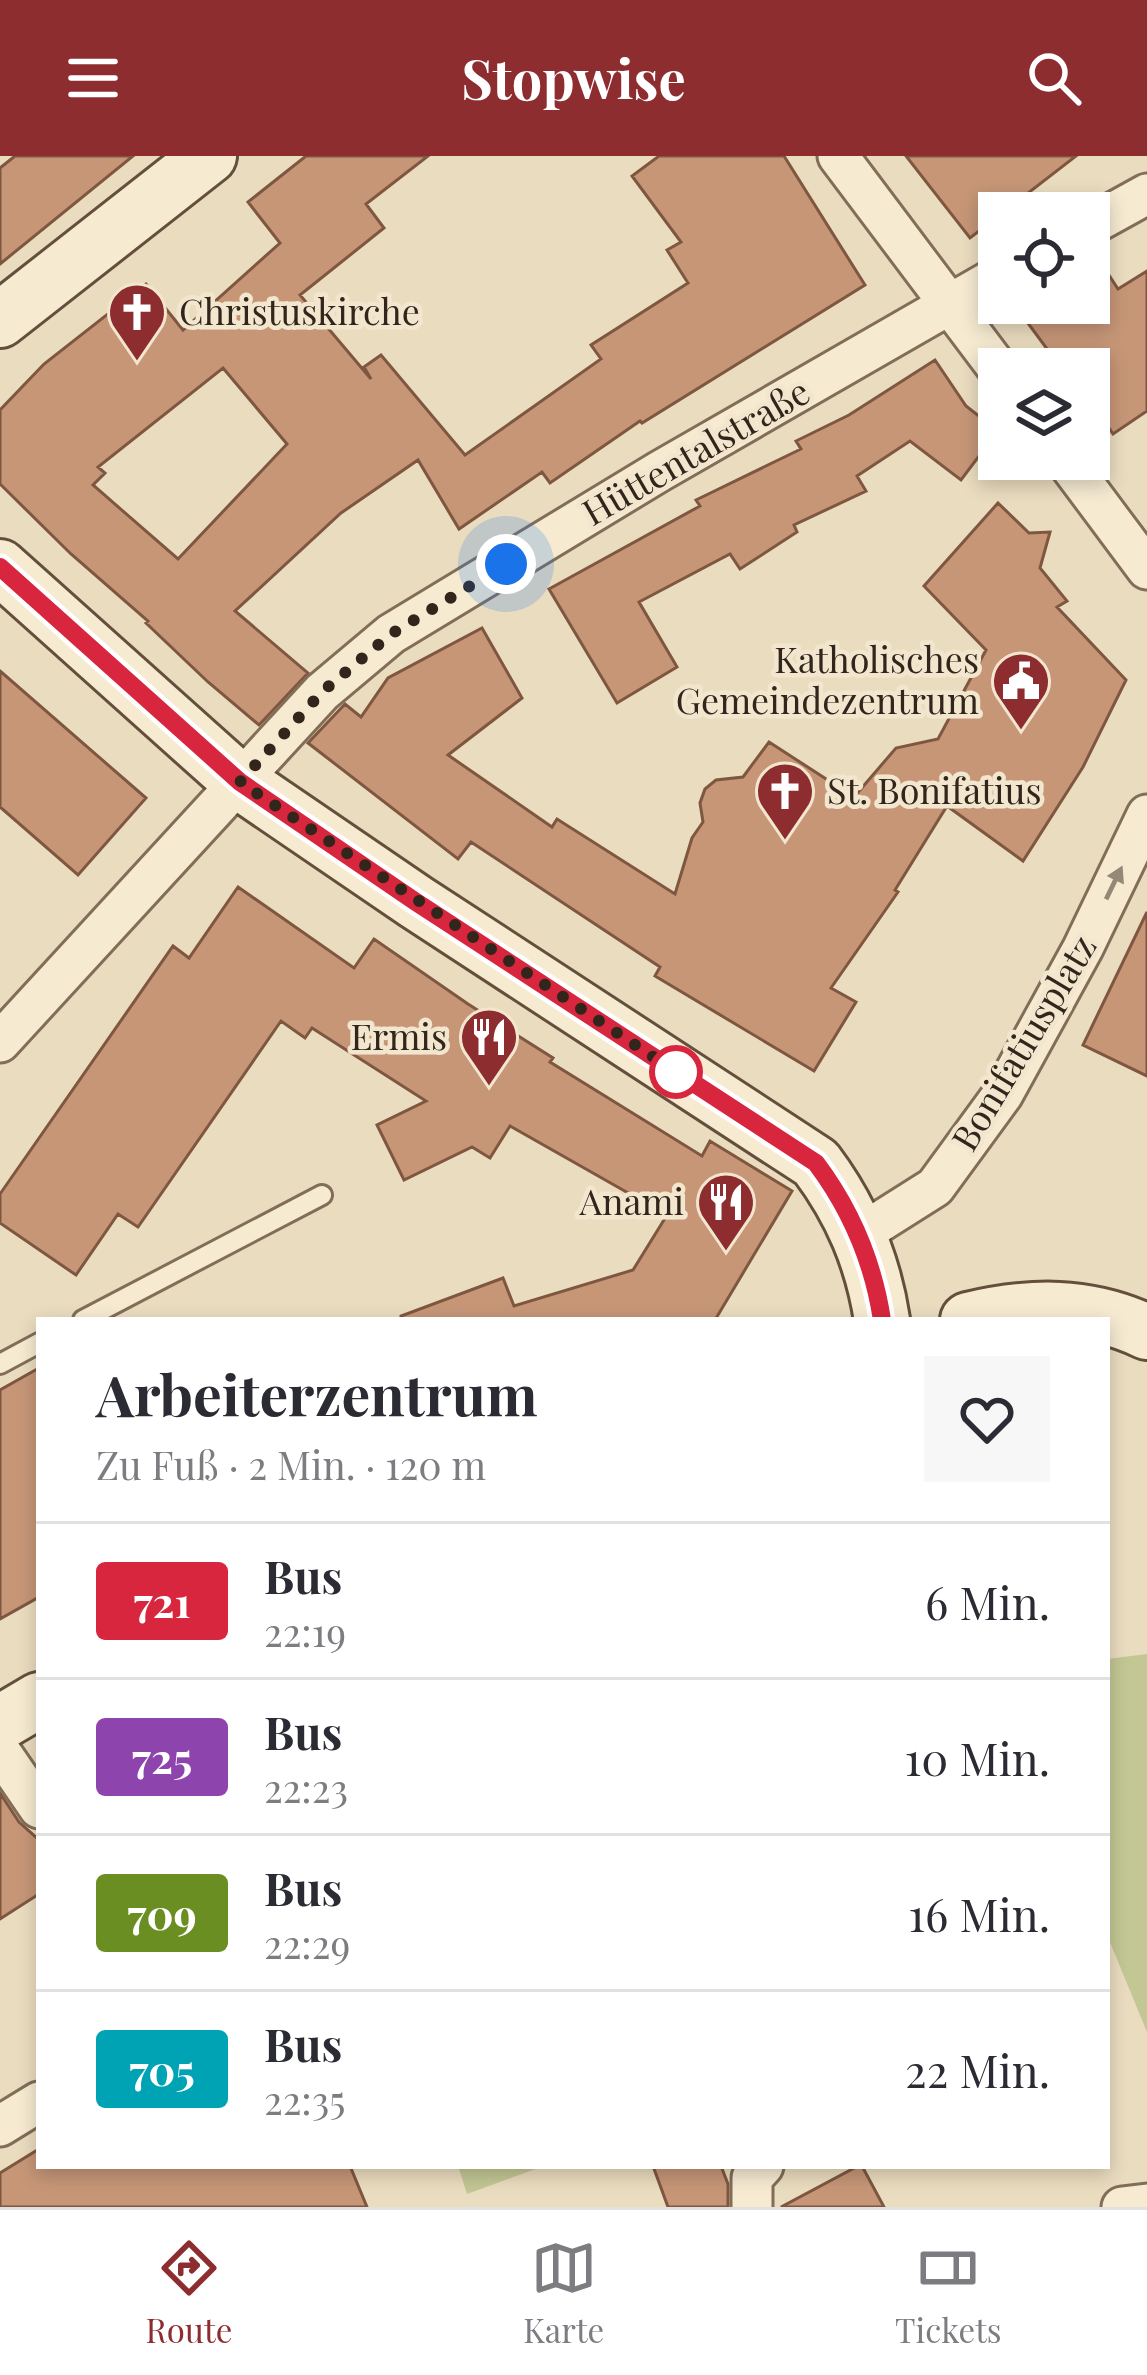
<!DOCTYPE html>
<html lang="de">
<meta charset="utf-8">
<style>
:root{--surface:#fff;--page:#f7f7f7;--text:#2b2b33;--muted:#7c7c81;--line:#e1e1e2;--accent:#8d2d30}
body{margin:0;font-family:"Playfair Display",serif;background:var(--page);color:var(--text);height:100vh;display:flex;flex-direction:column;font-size:45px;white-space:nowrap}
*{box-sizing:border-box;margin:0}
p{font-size:39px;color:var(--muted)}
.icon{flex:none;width:66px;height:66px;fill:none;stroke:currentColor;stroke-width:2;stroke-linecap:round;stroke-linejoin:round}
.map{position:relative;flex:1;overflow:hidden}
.details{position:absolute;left:36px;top:1161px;width:1074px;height:852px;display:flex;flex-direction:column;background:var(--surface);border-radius:0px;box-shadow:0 6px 18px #0003}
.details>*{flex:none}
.badge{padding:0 24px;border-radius:9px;font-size:42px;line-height:78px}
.controls{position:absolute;left:978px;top:36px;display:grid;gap:24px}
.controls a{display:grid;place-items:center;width:132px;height:132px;border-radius:0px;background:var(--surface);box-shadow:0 6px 18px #0003;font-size:60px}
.you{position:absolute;width:60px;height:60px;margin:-30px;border:9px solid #fff;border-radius:50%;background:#1a73e8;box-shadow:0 0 0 18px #1a73e833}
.map>.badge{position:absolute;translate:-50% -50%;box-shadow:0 0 0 6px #fff}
.round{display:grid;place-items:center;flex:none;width:126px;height:126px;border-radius:0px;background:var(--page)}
.head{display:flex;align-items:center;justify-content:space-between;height:204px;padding:0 60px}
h1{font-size:57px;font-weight:700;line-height:90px}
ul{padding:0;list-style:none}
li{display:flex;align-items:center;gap:36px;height:156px;padding:0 60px;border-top:3px solid var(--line)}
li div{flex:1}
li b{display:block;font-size:45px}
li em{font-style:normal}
li .badge{min-width:132px;font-weight:700;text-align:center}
header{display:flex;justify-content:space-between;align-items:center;height:156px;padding:0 60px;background:var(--accent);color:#fff;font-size:54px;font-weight:700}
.tabs{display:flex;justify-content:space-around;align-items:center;height:168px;border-top:3px solid var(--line);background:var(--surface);font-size:33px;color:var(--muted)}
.tabs a{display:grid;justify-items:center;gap:6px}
.tabs .selected{color:var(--accent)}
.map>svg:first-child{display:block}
.green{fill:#c3c794}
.building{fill:#c69677;stroke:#7f5740;stroke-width:3;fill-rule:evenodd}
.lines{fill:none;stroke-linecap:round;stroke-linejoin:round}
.service-casing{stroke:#826d59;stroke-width:24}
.minor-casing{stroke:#826d59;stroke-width:45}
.secondary-casing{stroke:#634f3c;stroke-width:60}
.service{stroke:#f6ead1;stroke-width:18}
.minor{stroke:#f6ead1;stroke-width:39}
.secondary{stroke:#f6ead1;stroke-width:54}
.oneway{fill:#948876}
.line-casing{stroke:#fff;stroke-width:27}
.line{stroke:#d7263d;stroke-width:18}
.walk{stroke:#32261c;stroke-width:12;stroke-dasharray:0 21.6}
.stop-dot{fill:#fff;stroke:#d7263d;stroke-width:6}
.labels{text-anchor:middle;stroke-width:9;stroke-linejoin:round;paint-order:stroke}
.poi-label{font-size:36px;fill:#32261c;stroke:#f2e7ce;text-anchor:end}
.street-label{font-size:36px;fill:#32261c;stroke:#f2e7ce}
</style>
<header><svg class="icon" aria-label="menu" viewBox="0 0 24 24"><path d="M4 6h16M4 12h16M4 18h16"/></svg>Stopwise<svg class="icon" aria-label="search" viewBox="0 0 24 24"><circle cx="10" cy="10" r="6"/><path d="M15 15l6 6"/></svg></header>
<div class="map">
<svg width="1147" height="2051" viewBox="0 0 1147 2051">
<rect width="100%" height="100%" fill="#eadcbf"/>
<!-- green -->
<path class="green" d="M1147,1498V1876L1107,1779V1503Z
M458,2010H544L467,2038Z"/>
<!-- building -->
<path class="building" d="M15,0H133L0,108V12Z
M306,0H428L366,48L384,72L300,139L371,223L364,211L381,199L465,299L601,203L591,189L688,127L667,94L681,86L632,20L659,0H784L865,129L642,267L640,265L550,327L542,316L459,373L418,304L341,357L235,455L308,517L259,569L208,526L146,467L148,465L71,398L0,328V254L44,208L146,128L183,174L280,87L248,46ZM223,212L287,288L178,403L93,329L105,317L98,311Z
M906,0H1076L970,82Z
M1092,93L1118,133L1147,115V255L1113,278L1089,242V213H1069L1059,198L1053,201L1013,147H1089Z
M935,204L966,250L998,275L961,324L910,285L857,320L866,335L794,369L797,376L740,413L730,398L639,446L677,511L617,547L549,433L700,350L696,344L801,293L796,285L849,259Z
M998,347L1029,377L1050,376L1040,412L1067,445L1057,451L1126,524L1083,611L1023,705L947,650L895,734L898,736L831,832L856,846L814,915L655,820L660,811L471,686L458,703L308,587L345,548L361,561L388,522L482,472L522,542L448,599L552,671L557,663L675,738L692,682L703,666L700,647L705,633L716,624L743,621L769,586L854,641L896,592L938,583L986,494L924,430Z
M0,515L146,642L78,719L0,651Z
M238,731L354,812L374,783L468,848L553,902L550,906L702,1000L710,985L792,1035L715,1164H401V1160L503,1122L514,1150L633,1114L667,1059L510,970L490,1002L472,991L404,1024L377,969L426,945L312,872L305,882L281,865L138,1071L118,1058L76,1119L0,1067V1038L173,790L189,802Z
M1147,756V920L1083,889Z
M39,1212V1441L0,1463V1234Z
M0,1637L19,1666L39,1684V1738L0,1763Z
M39,1993V2010H350L367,2051H0V2017Z
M653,2010H721L728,2028V2051H668Z
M858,2010H862L884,2051H781Z"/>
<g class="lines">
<!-- service casing -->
<g class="service-casing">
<path id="service" d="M83,1164L322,1039
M0,1208L39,1187"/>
</g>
<!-- minor casing -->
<g class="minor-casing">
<path id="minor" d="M838,0L999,214
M1089,70L1147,38
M1065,303L1147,413
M0,886L322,536L391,478L660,315L999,120
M859,1079L935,1031L1003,938L1083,792L1147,659
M0,1595L39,1652
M0,1970L39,1946
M752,2051V2022L763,2010
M1122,2051L1147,2048"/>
</g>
<!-- secondary casing -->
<g class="secondary-casing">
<path id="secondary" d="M0,164L209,0
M0,411L240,626L416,746L816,1007C852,1055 873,1105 882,1164
M968,1164C1031,1149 1088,1148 1147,1176
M0,1567L39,1544"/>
</g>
<!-- service -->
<use href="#service" class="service"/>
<!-- minor -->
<use href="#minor" class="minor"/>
<!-- secondary -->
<use href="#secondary" class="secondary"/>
</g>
<!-- one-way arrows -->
<defs><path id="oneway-solid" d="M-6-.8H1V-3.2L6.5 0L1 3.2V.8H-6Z" transform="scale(3)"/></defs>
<use class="oneway" href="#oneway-solid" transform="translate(1114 727) rotate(-64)"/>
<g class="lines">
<!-- line casing -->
<g class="line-casing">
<path id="line" d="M0,411L240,626L416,746L816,1007C852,1055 873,1105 882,1164"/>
</g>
<!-- line -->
<use href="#line" class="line"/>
<!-- walk -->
<path class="walk" d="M506,408L391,478L322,536L240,626L676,916"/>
</g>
<!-- icons -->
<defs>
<g id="church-pin" transform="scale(3)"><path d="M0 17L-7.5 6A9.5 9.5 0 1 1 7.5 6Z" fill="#8d2d30" stroke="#f2e7ce"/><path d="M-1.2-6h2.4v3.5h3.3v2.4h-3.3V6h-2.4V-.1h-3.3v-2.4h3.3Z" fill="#fff"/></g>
<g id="civic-pin" transform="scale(3)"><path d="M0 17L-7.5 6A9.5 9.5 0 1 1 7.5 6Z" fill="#8d2d30" stroke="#f2e7ce"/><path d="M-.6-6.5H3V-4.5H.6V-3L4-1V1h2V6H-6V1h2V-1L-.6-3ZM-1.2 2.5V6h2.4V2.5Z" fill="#fff"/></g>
<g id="restaurant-pin" transform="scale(3)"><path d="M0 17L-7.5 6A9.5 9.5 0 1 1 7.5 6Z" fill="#8d2d30" stroke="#f2e7ce"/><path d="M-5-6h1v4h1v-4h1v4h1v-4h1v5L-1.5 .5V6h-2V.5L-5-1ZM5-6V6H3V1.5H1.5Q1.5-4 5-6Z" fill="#fff"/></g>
</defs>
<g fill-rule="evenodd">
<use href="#church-pin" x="137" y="156"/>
<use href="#civic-pin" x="1021" y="525"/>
<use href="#church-pin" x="785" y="635"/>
<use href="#restaurant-pin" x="489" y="881"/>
<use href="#restaurant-pin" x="726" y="1046"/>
</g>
<!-- markers -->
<circle class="stop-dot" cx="676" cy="916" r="24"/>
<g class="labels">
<!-- poi labels -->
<g class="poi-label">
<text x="179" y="169" text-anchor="start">Christuskirche</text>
<text x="979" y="517">Katholisches<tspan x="979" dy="41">Gemeindezentrum</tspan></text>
<text x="827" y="648" text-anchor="start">St. Bonifatius</text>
<text x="447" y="894">Ermis</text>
<text x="684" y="1059">Anami</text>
</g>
<!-- street labels -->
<g class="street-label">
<text transform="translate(696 296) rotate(-30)" y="13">Hüttentalstraße</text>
<text transform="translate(1024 887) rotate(-59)" y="13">Bonifatiusplatz</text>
</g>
</g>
</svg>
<div class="controls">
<a><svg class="icon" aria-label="locate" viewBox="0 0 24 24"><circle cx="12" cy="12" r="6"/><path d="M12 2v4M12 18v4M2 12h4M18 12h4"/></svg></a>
<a><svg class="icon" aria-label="layers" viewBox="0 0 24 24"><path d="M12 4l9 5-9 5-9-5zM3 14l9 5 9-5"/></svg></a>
</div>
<div class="you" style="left:506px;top:408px"></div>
<section class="details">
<div class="head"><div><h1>Arbeiterzentrum</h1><p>Zu Fuß · 2 Min. · 120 m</p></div><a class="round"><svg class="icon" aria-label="heart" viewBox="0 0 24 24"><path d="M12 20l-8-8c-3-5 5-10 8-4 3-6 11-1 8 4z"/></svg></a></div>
<ul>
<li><span class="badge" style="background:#d7263d;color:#fff">721</span><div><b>Bus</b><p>22:19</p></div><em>6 Min.</em></li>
<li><span class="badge" style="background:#8e44ad;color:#fff">725</span><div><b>Bus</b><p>22:23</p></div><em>10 Min.</em></li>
<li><span class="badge" style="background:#6b8e23;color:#fff">709</span><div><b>Bus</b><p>22:29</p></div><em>16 Min.</em></li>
<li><span class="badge" style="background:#00a3b4;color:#fff">705</span><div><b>Bus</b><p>22:35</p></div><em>22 Min.</em></li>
</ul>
</section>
</div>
<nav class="tabs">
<a class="selected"><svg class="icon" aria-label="directions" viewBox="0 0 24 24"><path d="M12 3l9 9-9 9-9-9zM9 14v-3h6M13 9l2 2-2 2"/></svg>Route</a>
<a><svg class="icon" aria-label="map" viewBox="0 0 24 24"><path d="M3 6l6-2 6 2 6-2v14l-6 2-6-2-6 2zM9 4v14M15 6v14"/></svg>Karte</a>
<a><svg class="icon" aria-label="tickets" viewBox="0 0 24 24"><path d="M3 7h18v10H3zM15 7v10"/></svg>Tickets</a>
</nav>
